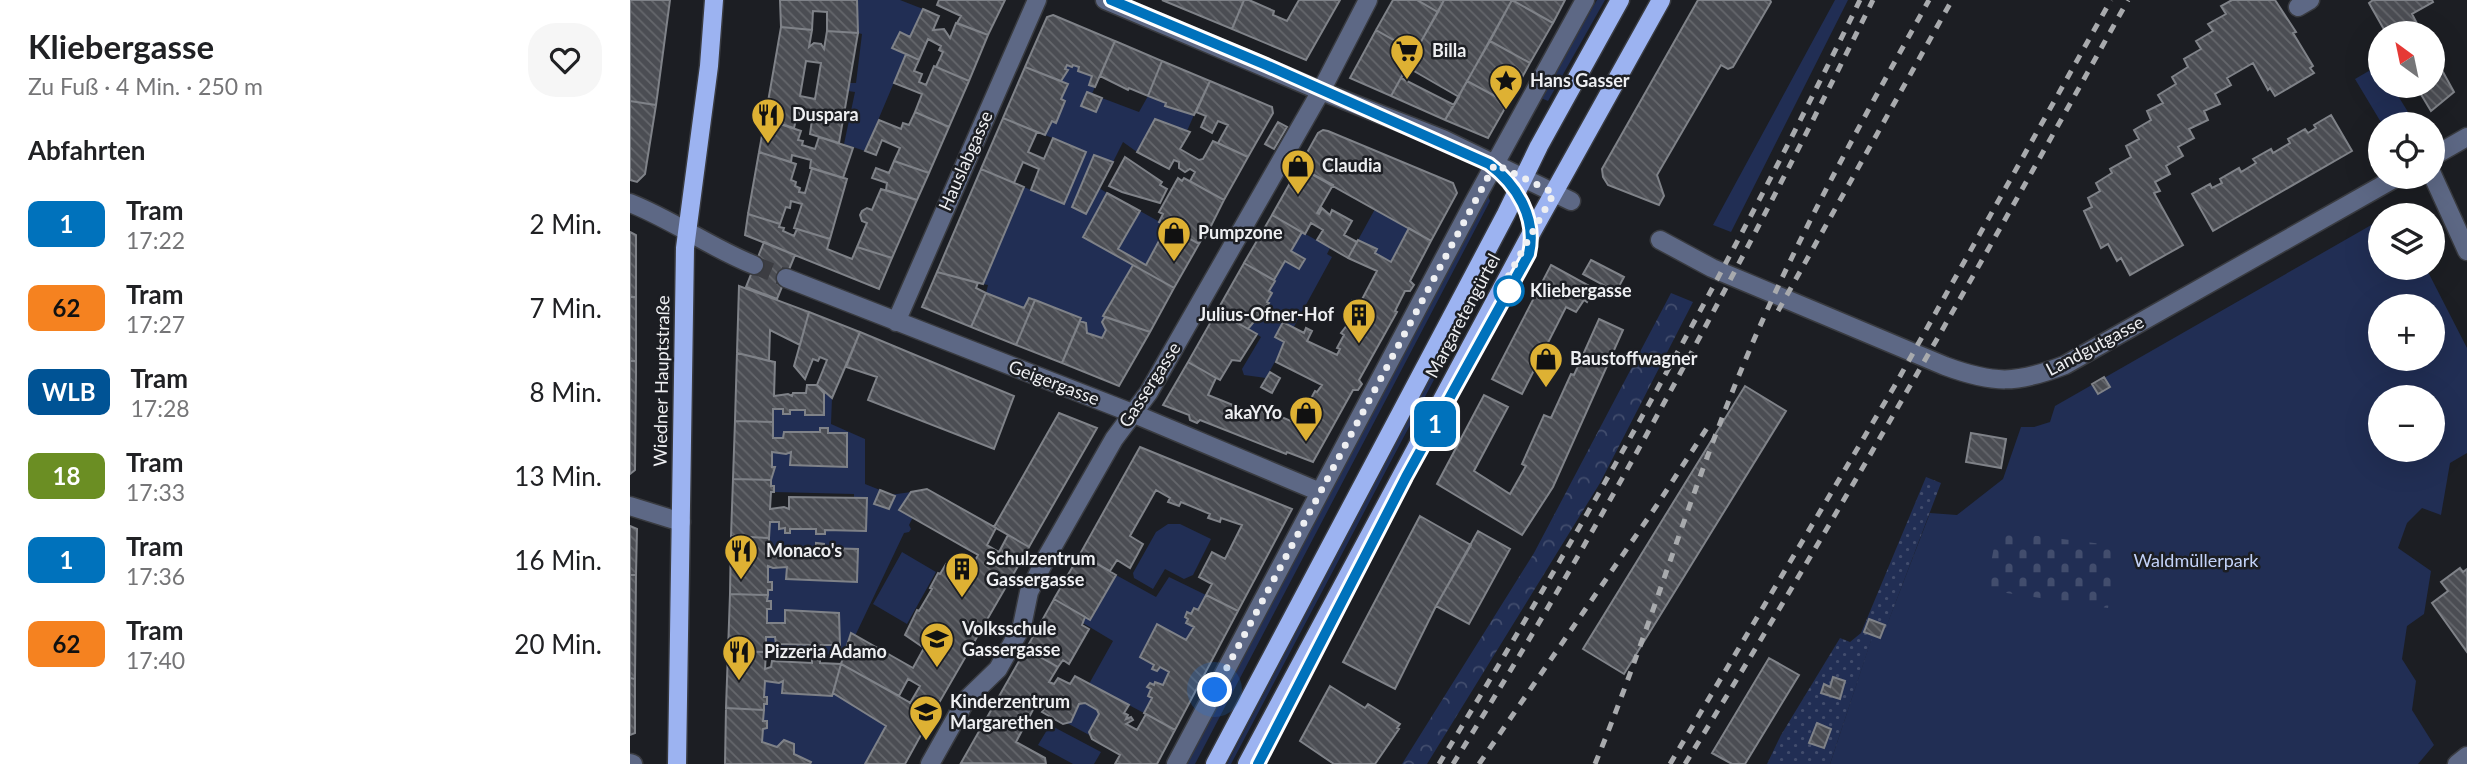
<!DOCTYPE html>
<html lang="de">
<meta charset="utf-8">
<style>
:root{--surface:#fff;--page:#f6f6f6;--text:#202124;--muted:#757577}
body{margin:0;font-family:Lato,sans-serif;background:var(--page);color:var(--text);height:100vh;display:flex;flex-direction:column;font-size:26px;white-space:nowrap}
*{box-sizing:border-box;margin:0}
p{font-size:23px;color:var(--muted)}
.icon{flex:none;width:38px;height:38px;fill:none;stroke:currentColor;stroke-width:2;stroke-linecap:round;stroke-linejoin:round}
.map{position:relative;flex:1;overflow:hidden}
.side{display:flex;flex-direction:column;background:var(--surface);width:630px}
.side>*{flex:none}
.badge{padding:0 14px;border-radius:10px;font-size:24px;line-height:46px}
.needle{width:46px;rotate:327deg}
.controls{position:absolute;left:1738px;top:21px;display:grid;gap:14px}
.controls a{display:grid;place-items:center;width:77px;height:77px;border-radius:50%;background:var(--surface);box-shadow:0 7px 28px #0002;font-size:35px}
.you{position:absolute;width:35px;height:35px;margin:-18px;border:5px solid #fff;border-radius:50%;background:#1a73e8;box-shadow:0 0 0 10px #1a73e833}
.map>.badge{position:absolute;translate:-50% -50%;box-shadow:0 0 0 4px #fff}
h2{padding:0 28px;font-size:26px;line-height:63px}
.round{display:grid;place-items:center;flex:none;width:74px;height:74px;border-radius:28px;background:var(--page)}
.head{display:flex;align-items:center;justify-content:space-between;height:119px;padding:0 28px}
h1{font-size:33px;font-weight:700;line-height:52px}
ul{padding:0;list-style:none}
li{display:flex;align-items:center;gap:21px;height:84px;padding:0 28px}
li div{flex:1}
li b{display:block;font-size:26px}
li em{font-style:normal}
li .badge{min-width:77px;font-weight:700;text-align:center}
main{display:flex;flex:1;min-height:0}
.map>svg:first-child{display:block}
.green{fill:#212e54;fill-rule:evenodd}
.forest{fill:url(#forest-crowns)}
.cemetery{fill:url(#cemetery-stones)}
.garden{fill:url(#garden-dots)}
.building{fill:url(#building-back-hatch);stroke:#7f8288;stroke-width:2;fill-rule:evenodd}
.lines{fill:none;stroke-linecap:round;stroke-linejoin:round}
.minor-tunnel{stroke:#3c3d42;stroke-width:18;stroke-dasharray:18 9;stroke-linecap:butt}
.minor-casing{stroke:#393b40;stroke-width:21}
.major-casing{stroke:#393b40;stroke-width:21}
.minor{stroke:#5d6885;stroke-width:18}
.major{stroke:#9cb3f1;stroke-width:18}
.rail{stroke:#a8aaad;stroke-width:5;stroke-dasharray:9 9;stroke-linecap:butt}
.line-casing{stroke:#fff;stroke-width:16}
.line{stroke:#0072bc;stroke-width:10}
.walk{stroke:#eeeff2;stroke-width:7;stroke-dasharray:0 12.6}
.stop-dot{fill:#fff;stroke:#0072bc;stroke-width:3.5}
.labels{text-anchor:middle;stroke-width:5;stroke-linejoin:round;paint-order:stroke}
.poi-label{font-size:18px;font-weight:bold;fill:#eeeff2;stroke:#1c1e23;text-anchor:start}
.street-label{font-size:18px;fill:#eeeff2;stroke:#1c1e23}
.stop-label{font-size:18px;font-weight:bold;fill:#eeeff2;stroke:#1c1e23;text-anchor:start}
.park-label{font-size:18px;fill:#c3d2f8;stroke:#1c1e23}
</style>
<main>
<section class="side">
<div class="head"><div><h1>Kliebergasse</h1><p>Zu Fuß · 4 Min. · 250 m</p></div><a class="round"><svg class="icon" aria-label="heart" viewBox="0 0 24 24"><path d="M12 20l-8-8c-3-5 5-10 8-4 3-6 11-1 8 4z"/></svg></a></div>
<h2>Abfahrten</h2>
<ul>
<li><span class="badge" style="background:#0072bc;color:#fff">1</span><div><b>Tram</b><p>17:22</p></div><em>2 Min.</em></li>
<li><span class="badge" style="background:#f58220;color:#111">62</span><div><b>Tram</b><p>17:27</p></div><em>7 Min.</em></li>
<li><span class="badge" style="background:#005395;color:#fff">WLB</span><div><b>Tram</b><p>17:28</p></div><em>8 Min.</em></li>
<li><span class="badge" style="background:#6b8e23;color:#fff">18</span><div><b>Tram</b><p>17:33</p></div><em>13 Min.</em></li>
<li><span class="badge" style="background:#0072bc;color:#fff">1</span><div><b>Tram</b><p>17:36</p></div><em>16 Min.</em></li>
<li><span class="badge" style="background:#f58220;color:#111">62</span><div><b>Tram</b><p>17:40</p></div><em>20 Min.</em></li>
</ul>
</section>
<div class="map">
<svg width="1837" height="764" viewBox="0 0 1837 764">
<defs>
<pattern id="forest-crowns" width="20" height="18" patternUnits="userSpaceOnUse" patternTransform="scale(1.75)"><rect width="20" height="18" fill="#212e54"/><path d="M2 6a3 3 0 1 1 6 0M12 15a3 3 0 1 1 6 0" fill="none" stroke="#424d6d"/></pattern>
<pattern id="cemetery-stones" width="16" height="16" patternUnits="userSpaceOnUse" patternTransform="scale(1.75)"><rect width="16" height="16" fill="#212e54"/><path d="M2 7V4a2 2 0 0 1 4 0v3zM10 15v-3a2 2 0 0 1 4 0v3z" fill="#424d6d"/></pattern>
<pattern id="garden-dots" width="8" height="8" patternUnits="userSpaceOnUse" patternTransform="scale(1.75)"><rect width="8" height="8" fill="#212e54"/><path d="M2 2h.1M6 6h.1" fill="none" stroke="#424d6d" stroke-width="1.8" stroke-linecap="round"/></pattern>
<pattern id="building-back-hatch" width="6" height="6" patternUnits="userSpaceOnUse" patternTransform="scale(1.75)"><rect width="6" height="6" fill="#4b4d53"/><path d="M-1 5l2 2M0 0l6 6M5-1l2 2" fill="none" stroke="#65676c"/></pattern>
</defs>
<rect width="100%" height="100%" fill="#1c1e23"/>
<!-- green -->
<path class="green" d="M227,0H270L293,9L280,37L270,32L262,47L276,54L235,151L214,144L225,92L218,91L219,83H226L232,34L228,33Z
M967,0H975L918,101L911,98Z
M1205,0H1218L1101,232L1083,225Z
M437,65L449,67L448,71L462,76L459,85L465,87L462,94L457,92L451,106L466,112L472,98L509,112L518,96L536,103V106L564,115L557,131L525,119L507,152L493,142L483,162L464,155L442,207L456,213L469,188L477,193L453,237L503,265L473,315L475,317L473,325L476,330L472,338L457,333V326L450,321V318L399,298L394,308L356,293L358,285L353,284L394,187L434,204L456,152L415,135L422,121L426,122L435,101L431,99L438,84L431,81L438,71L435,69Z
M1749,65L1750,86H1762L1778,112L1756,124H1752L1725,79Z
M858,196L860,201L565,764H557Z
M745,209L779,228L761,262L745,253L747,249L728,240Z
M510,211L537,226L516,265L488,249Z
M1750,220V268H1796L1837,348V453L1820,463L1811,515L1792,508L1777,523L1768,548L1801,571L1794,614L1777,626L1772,659L1786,681L1782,710L1804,745L1788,764H1200L1242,637L1251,640L1300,513L1327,515L1373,479L1391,427H1404L1420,422L1425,406ZM1750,306H1802V359H1750ZM1750,397H1802V450H1750Z
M672,232L700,248L697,254L702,257L636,378L614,375L612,369L631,337L618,329L638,304L637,302L642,293L639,291L655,261L669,269L661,251Z
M812,355L816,357L601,764H597Z
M194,393L202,398L201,424L235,439V484L250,490L245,504L259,509L265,497L260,495L281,492L270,510L283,517L279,525L281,529L279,532L274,533L225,636L220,634L214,655L136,652V637H145L146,644L185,645V649L192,650L191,645H210L209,613L155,611V623H137V609L141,608V602L137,601L138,590L142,589V583L138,582V566L143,568L157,567V579L226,582L194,548V544L187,543L186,548L149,547V553H139L140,522H149V528H155V533H160V529H186L187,534H194L195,530L236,531V499L224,498V494L144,492V486H141V474H144V468L142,467V452L156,454L161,452L160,464L217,433H198L190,428V432H154L153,438H143V409H153L154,414L160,413V410H175L193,415Z
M538,524H550L581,539L563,575L554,579L535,569L523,589L504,578L503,573L526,532Z
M272,552L306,572L277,624L243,604Z
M486,575L526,597L539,577L576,595L568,610L561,614L557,612L555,617L558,619L556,624L564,627L556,640L527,625L530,667L539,672L533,685L526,682L524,685L520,683L518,687L521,689L518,696L522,698L514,713L459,684L483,641L453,623L455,617L461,619Z
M135,681L148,683L153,681L203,693L256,726L235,764H180V762L164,754V744L154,741L147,747L133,742V729L137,728V721H133Z
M455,703L467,710L469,714L461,736L437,723L441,721L449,704Z
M420,725L471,752L464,764H443L408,745Z"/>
<!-- forest -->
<path class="forest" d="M1041,293L1063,302L970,483L797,764H772L904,553Z"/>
<!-- cemetery -->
<path class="cemetery" d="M1367,531L1488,546L1478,608L1356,590Z"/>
<!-- garden -->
<path class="garden" d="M1296,477L1311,483L1251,641L1242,638L1200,764H1137L1151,735L1210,638L1220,642L1231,633Z"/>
<!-- building -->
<path class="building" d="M0,0H40L26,105L0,101Z
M150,0H227L228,33L197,31V12L183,11L182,30L151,27Z
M309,0H375L358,35L327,23L331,16L307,5Z
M532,0H614L602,29Z
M614,0H619L644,11L643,15L657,21L669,0H710L676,60L602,29Z
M763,0H787L808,12L785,52L746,30Z
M787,0H814L808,12Z
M814,0H882L824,105L771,78Z
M882,0H935L923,23Z
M882,0L923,23L900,63L860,41Z
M1068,0H1140L1141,2L1103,67L1098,69L1091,65L1027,175L1034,196L1029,205L978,185L973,177L972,169Z
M1602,0H1645L1666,32L1663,33L1683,66L1680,68L1684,73L1645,96L1640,88L1638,90L1623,63L1597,78L1601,85L1585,94L1590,104L1574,111L1578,120L1559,129L1564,138L1548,147L1553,156L1536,166L1540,174L1525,182L1530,191L1524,193L1553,245L1500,275L1491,258L1487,261L1478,244L1471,248L1454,211L1462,207L1458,198L1470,191L1466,183L1482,173L1480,169L1501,157L1496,146L1509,139L1504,130L1521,120L1517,111L1533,103L1528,95L1546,84L1542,77L1558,67L1554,59L1571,49L1566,41L1583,31L1578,24L1596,14L1591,6Z
M1743,0H1802L1803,2L1782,14L1792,33H1756L1739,3Z
M293,9L309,16L303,30L314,29L320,38L326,23L358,35L339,81L306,67L313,52L309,50L311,46L298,39L289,60L262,48L270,32L280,37Z
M423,15L485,41L465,87L459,85L462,76L448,71L449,67L443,65L442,67L437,65L435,69L438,70L431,81L395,67L417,17Z
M151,27L182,30L179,47L184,43L191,44L194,49L197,31L228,33L209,143L180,134L183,113L178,117L171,116L168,111L164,128L135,119ZM176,61L191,63L185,99L170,96Z
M746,30L785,52L761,96L720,78Z
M485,41L532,61L518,96L499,88L498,90L470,76Z
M860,41L900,63L878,103L837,81Z
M1802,52L1824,92L1801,111L1786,86H1802Z
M276,54L289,60L284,71L292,74L289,82L296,85L304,66L339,81L319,127L285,112L292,94L264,83Z
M532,61L580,81L564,115L535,106L536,103L518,96Z
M395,67L438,84L431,99L435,101L426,123L422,121L415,135L373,118Z
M777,67L829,97L815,120L761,96Z
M580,81L642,107L643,113L618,157L588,143L598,125L588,121L582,133L571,127L576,116L566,112Z
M837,81L878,103L858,138L815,120Z
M457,92L472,98L466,112L451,106Z
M0,101L26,105L15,174L7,182L0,180Z
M285,112L319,127L299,173L264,161L270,148L252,140L246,155L235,151L249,120L271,129L273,123L279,125Z
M1701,115L1722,151L1583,231L1562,194L1580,184L1582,188L1592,183L1590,179L1609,168L1611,172L1626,163L1623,159L1641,149L1643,153L1660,143L1658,139L1675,129L1678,133L1686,128L1684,125Z
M373,118L407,132L398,152L414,159L423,138L456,152L434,204L401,190L409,169L393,162L384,183L351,169Z
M135,119L171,131L168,140L173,141L172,145L185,149L189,137L223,148L213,178L180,168L181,160L162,155L161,162L129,152Z
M525,119L560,132L550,149L569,160L573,159L583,141L618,157L594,200L560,181L565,172L560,169L555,172L549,168V162L544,160L539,169L507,152Z
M648,122L657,127L644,149L635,144Z
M693,130L698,131L823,183L827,193L801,241L669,167L688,133Z
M129,152L166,164L161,180L166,182L165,186L170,188L169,192L175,193L182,168L217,179L200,239L164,228L172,204L161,201L160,208L156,207L150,224L118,214Z
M464,155L483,162L456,214L442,207Z
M495,157L532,182L530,185L537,189L530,203L492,192L479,186Z
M264,161L299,173L287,200L256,190L257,183L242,178L246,168L259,173Z
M669,167L703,185L687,213L689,214L692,208L700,215L702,210L722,221L714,235L727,242L718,258L687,240L693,230L681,223L675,234L642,215Z
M351,169L394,187L353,284L307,272Z
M548,178L552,181L554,178L594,200L575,238L573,237L569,244L529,222L533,214L529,212Z
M251,189L287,200L262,258L227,247L237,223L232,221L230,215L232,211L237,208L242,210Z
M477,193L510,211L488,249L516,265L537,226L569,244L544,288L453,237Z
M118,214L150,224L149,227L154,228L153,231L164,236L167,229L200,239L197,249L222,259L227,247L262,258L249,289L115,235Z
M642,215L672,232L661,251L675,259L669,269L655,261L644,280L614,263Z
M779,228L801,241L780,281L784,285L780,291H775L765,311L767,312L729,380L732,384L728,390H723L683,462L657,452L656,454L570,420L567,423L560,420L559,415L533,405L558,362L586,378L578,395L625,414L630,405L636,406L645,411L644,414L668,424L673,415L670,413L667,404L675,402L678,404L685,391L687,392L692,385L646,362L654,342L645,337L653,322L674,333L676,328L682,331L677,341L707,355L710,349L707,348L714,335L711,333L724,316L722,314L725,310L719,307L722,301L729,305L747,271L718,258L727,242L728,240L747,249L745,253L761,262Z
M0,232L6,235V297H0Z
M134,242L165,255L147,299L116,287Z
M961,260L994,277L986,292L953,274Z
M614,263L645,281L639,291L642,293L637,302L639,303L618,329L587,311Z
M503,265L544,288L520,332L473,316Z
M921,265L965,289L957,302L954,300L946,312L936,307L892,394L862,379Z
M307,272L348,283L346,288L356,293L341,327L292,307Z
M109,286L179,312L170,345L140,330L139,361L107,353Z
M356,293L394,308L399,298L405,300L386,345L341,327Z
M0,297H6V361H0Z
M405,300L451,318L432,363L386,345Z
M587,311L627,334L610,361L602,360L590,380L558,362Z
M179,312L230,332L202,398L187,385L197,360L190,357L188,361L183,359L175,379L164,366Z
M475,317L520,332L489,386L432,363L450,321L456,323L457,333L472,338L476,330L472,322Z
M969,319L993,330L923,487L892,535L807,484L854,395L878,407L844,471L880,494L896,466L892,464L914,415L921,418L941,374L944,375Z
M230,332L384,396L364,449L238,400L247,377L216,367Z
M107,353L145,362L144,396L158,394L162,396L163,393H176L177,385H187L194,393V415H175V410H160V414H153V409H143V422L105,421Z
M0,361H6V374L5,470L0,474Z
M640,372L650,378L642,393L631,387Z
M1474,377L1480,387L1468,394L1462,384Z
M1115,386L1156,411L994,674L953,649Z
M429,413L467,428L399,547L364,527Z
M105,421L143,422V438H153L154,432H190V428H198V433H217V467L160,465L161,452L156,454L142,452V467H145L141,480L103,479Z
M1341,433L1376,439L1371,468L1336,462Z
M510,447L662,509L608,611L576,595L582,584L569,577L582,552L595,559L612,525L591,518L590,522L578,518L580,514L551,502L549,506L538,502L540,498L526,490L500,536L513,544L500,568L487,560L480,571L450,554Z
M103,479L141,480V486H144V492H141L140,509L154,507L159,509V497L237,498L236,531L195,530V534H186V529H160V533H155V528L149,529V522H140L139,538L101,536Z
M297,489L366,528L357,545L369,552L378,535L399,547L302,715L280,703L290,686L278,679L269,696L211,664L221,633L283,668L294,648L275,635L287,610L289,611L302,589L300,588L308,573L310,574L316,564L337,576L348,555L269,510L281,492Z
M250,490L265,496L259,509L244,504Z
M790,516L841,545L806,606L765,689L713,662Z
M0,526L7,529L6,575H0Z
M848,531L880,549L839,624L806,606Z
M101,536L139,538V553H149V547L186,548V543L194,544V548L228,549L227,582L156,579L157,567L143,568L138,566V582H142V590H138V595L100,594Z
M450,554L486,575L460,620L424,599Z
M1830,568L1833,572L1837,569V652L1802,603L1818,591L1811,582Z
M0,575H6L5,679L0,678Z
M100,594L138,595L137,601H141V609H137V623H155V610L209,613L210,645H191L192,650L185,649V645L146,644L145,637H136V652L98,651Z
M576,595L608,611L545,730L514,713L522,698L518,696L521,689L517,687L520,683L524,685L525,682L533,685L539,672L530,667L527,671L522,669L524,665L510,657L527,624L556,640L564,627L556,623L558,619L555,617L557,612L561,614L564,608L568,610Z
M424,599L455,617L452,625L459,629L439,664L433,660L428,667L396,649Z
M1239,619L1255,625L1250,638L1234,632Z
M396,649L428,667L419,682L424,684L428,678L440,684L445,676L499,705L494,713L498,715L496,719L501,717L503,720L496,724L507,730L516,714L545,730L527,764H485L490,755L462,739L459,732L469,714L467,710L455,703L449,704L441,722L433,724L412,712L415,708L406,704L386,742L415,758L416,764L331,763Z
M98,651L136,652L135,669L141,667L142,661L182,663V658H190V663L211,664L202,696L152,693L153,681L149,683L135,681L134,697H137V704H134V710L96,708Z
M1139,658L1169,675L1115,764H1102L1082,753Z
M211,664L302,715L275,764H235L256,726L203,693Z
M1203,677L1215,681L1210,699L1191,693L1194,684L1200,687Z
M0,678L5,679V733L0,735Z
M700,686L735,708L738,704L770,724L767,728L769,729L745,764H704L670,741Z
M96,708L134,710L133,721H137V728L133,729L132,742L147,747L154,740L164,744V754L181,762L180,764H95Z
M1187,723L1201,729L1194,748L1179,743Z"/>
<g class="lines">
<!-- minor-tunnel -->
<path class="minor-tunnel" d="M124,265L156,278"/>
<!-- minor casing -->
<g class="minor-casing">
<path id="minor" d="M475,0L686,89L813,139L941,201
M1668,7L1680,0
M1802,157L1837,137
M1802,174L1837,251
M0,203C43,220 81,248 124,265
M1030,240L1082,268L1315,366C1364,384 1386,384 1435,365L1767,177
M156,278L502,413L690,492
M266,322L407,0
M0,506L51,522
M0,763L3,764
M300,764L336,700L368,669L392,626L399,592L415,560L484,439L519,392L691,91L738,0
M546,764L845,200L955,0
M1827,764L1837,756"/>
</g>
<!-- major casing -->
<g class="major-casing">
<path id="major" d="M47,764L55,248L79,66L84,0
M585,764L876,214L909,146L990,0
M617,764L903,230L1031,0"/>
</g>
<!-- minor -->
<use href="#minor" class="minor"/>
<!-- major -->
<use href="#major" class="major"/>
<!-- rail -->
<path class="rail" d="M1148,311L1322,0
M809,764C960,516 1103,261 1230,0
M823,764C977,518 1114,261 1243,0
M849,764L1027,505L1079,425
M965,764C1019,633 1058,498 1112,368C1165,240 1232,121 1299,0
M1040,764L1264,387L1481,0
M1055,764C1210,513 1355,257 1498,0"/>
</g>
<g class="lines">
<!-- line casing -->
<g class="line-casing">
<path id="line" d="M481,0L636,65L859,164C887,185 907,218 899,254L776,477L628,764"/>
</g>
<!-- line -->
<use href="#line" class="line"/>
<!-- walk -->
<path class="walk" d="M585,690L865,164L924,193L873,286L879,291"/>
</g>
<!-- icons -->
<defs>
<g id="supermarket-pin" transform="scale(1.75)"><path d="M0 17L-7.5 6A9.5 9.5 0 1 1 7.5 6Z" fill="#deb133" stroke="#1c1e23"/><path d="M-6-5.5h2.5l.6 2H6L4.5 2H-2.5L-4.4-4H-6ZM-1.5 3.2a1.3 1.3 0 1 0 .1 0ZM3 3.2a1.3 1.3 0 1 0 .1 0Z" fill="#111"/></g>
<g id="sight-pin" transform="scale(1.75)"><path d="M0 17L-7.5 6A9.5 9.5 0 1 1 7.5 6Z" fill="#deb133" stroke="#1c1e23"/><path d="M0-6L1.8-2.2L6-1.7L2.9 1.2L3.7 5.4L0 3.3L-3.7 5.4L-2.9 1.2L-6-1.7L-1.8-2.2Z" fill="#111"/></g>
<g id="restaurant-pin" transform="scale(1.75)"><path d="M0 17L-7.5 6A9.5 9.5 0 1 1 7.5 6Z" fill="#deb133" stroke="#1c1e23"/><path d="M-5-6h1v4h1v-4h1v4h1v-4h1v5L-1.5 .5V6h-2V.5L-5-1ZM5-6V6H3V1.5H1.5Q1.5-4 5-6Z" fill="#111"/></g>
<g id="shop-pin" transform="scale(1.75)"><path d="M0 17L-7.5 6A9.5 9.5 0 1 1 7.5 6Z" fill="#deb133" stroke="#1c1e23"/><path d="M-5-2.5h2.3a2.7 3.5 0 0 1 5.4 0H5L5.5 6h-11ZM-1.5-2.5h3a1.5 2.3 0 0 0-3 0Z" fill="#111"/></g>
<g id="building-pin" transform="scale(1.75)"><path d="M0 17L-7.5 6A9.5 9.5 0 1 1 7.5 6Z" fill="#deb133" stroke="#1c1e23"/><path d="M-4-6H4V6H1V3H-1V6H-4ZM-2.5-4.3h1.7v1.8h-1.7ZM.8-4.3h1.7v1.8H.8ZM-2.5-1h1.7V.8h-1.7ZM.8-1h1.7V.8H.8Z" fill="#111"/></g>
<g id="school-pin" transform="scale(1.75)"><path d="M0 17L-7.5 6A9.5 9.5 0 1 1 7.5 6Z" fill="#deb133" stroke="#1c1e23"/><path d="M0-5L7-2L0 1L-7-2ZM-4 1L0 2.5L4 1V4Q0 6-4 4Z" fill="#111"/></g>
</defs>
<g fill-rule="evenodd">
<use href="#supermarket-pin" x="777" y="51"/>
<use href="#sight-pin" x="876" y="81"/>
<use href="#restaurant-pin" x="138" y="115"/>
<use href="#shop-pin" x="668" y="166"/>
<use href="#shop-pin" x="544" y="233"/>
<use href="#building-pin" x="729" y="315"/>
<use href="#shop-pin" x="916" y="359"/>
<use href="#shop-pin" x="676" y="413"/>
<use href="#restaurant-pin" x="111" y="551"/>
<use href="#building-pin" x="332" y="569"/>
<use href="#school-pin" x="307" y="639"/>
<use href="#restaurant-pin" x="109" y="652"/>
<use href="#school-pin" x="296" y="712"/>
</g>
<!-- markers -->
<circle class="stop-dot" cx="879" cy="291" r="14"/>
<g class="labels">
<!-- poi labels -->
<g class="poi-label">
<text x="802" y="57">Billa</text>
<text x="900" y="87">Hans Gasser</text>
<text x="162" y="121">Duspara</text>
<text x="692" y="172">Claudia</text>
<text x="568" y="239">Pumpzone</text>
<text x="704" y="321" text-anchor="end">Julius-Ofner-Hof</text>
<text x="940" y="365">Baustoffwagner</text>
<text x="652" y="419" text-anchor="end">akaYYo</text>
<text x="136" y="557">Monaco's</text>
<text x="356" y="565">Schulzentrum<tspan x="356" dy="21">Gassergasse</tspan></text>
<text x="332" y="635">Volksschule<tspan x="332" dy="21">Gassergasse</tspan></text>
<text x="134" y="658">Pizzeria Adamo</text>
<text x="320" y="708">Kinderzentrum<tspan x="320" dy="21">Margarethen</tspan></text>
</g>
<!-- street labels -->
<g class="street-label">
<text transform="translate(336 161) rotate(-66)" y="6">Hauslabgasse</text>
<text transform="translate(833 316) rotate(-62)" y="6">Margaretengürtel</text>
<text transform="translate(1465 346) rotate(-28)" y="6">Landgutgasse</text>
<text transform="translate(32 381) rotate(-89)" y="6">Wiedner Hauptstraße</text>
<text transform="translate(424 383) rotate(21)" y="6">Geigergasse</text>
<text transform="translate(520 385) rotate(-57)" y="6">Gassergasse</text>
</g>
<!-- stop labels -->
<g class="stop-label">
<text x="900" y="297">Kliebergasse</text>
</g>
<!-- park labels -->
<g class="park-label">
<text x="1566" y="567">Waldmüllerpark</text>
</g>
</g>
</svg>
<div class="controls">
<a><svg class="needle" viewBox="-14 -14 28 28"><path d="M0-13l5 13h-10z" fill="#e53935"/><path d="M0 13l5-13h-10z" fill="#757577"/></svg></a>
<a><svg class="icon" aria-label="locate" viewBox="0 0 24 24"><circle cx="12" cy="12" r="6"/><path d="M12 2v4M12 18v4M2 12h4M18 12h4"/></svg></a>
<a><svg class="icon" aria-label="layers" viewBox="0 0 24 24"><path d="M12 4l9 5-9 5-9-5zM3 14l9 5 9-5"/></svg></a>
<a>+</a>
<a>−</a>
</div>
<div class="you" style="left:585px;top:690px"></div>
<b class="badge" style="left:805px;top:424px;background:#0072bc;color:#fff">1</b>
</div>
</main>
